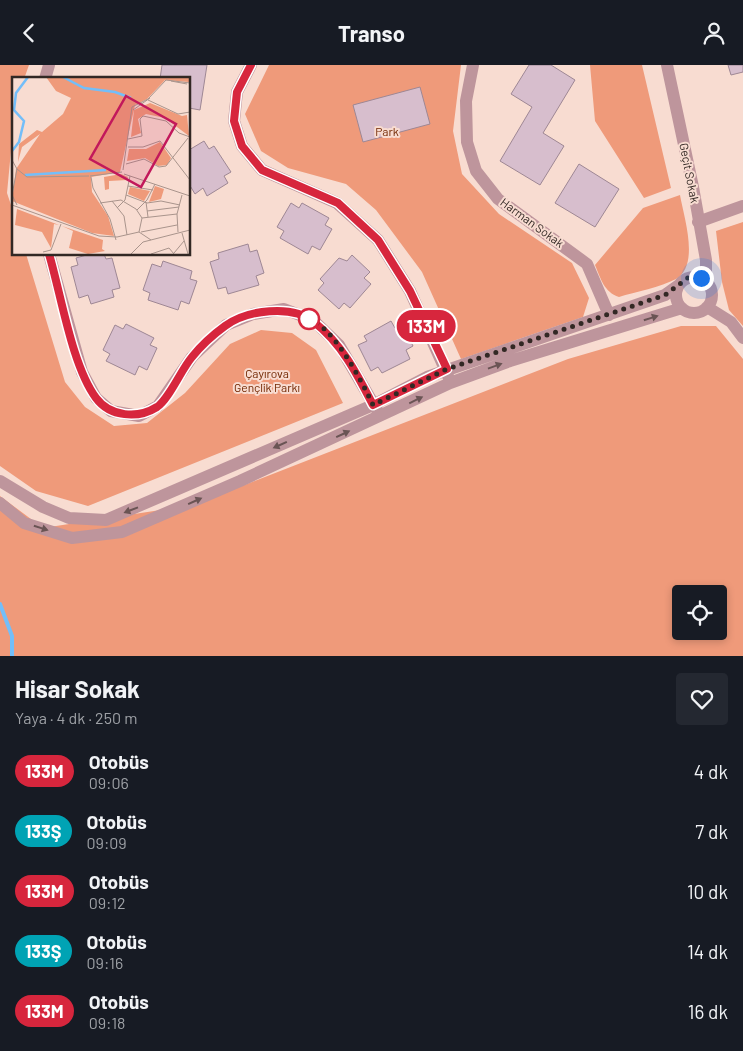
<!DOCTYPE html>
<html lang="tr">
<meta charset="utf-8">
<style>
:root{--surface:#171b24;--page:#242831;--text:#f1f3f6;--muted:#9ea1a6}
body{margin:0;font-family:Barlow,sans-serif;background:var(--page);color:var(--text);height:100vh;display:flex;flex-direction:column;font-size:19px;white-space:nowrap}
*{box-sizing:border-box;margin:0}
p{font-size:16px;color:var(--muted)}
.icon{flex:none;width:28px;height:28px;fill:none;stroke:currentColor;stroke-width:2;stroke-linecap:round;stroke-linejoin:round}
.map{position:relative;height:591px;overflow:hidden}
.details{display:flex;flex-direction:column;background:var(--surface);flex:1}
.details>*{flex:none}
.badge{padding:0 10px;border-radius:16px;font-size:18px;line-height:32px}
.buttons{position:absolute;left:672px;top:520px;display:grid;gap:10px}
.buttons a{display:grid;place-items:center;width:55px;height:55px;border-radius:5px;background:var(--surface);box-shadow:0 2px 8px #0003;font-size:25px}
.you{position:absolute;width:25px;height:25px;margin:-12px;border:4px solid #fff;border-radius:50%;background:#1a73e8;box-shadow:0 0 0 8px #1a73e833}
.map>.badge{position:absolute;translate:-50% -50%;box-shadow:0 0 0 2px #fff}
.round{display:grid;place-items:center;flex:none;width:52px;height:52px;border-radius:5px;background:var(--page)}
.headline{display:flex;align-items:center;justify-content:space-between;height:85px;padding:0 15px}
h1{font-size:24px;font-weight:700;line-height:38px}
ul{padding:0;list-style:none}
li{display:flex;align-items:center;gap:15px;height:60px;padding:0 15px}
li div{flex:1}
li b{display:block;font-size:19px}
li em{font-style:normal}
li .badge{min-width:55px;font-weight:700;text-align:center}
header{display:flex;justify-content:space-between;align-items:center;height:65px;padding:0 15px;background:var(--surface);font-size:22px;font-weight:700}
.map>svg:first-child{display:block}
.green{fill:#ef9a7a;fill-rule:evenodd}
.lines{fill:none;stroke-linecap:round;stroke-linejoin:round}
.stream{stroke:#73bef9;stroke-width:4}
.building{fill:#d7becd;stroke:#9e8794}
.minor{stroke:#be959c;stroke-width:12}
.oneway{fill:#6a5454}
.line-casing{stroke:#fff;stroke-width:11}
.line{stroke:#d7263d;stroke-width:8}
.walk{stroke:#322824;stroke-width:5;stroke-dasharray:0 9}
.stop-dot{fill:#fff;stroke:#d7263d;stroke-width:2.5}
.labels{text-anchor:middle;stroke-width:4;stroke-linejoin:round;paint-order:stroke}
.park-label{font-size:12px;fill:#712601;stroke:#f8dcd1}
.street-label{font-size:12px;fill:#322824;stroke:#f8dcd1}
.inset-river{fill:none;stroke:#73bef9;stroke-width:2.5}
.inset-road{fill:none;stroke:#a9948c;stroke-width:1}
.view{fill:#c2185b;fill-opacity:0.15;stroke:#c2185b;stroke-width:2.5}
.inset-edge{fill:none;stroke:#322824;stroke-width:2.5}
</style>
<header><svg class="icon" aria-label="back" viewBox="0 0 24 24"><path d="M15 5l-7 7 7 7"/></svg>Transo<svg class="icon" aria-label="person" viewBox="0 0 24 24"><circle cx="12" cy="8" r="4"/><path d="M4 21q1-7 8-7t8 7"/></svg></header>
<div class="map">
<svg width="743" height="591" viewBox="0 0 743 591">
<rect width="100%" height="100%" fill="#f8dcd1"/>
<!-- green -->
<path class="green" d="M0,0H29L24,14H14V54L7,128L14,149V189H26L65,317L85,342L114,361L147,358L185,328L230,279L261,265L292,268L316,285L343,338L88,441L36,426L0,401Z
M269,0H461L453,66L462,109L499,149L572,198L589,233L583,252L461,294L422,207L376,145L346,119L288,103L261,86L245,49Z
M590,0H642L671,123L644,133L595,56Z
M680,130C684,153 700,200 676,214C661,222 635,227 619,232C604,227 601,214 595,200L643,143Z
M743,157V261L729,245L722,217L716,166Z
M681,261H716L743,294V591H0V431L43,463L193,440L568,294ZM681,529H719V566H681Z"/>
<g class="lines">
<!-- stream -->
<path class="stream" d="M0,539L12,571V591"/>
</g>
<!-- building -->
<path class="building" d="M162,0H207L200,45L189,43V14H160Z
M529,0H551L575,15L543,68L564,81L540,120L500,96L532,42L511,29Z
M728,0H743V7L731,10Z
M420,22L430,59L363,77L353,40Z
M204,76L209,84L214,81L231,107L224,111L228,118L207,131L203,123L195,129L189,119V85Z
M579,99L619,124L595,162L555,138Z
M291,138L299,143L302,138L329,153L325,160L332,164L320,185L312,181L308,189L280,173L284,166L277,162Z
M248,179L250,187L257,185L264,208L256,211L259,220L228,229L226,222L218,224L210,197L219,194L218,188Z
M90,189H104L106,194L112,193L120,223L112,225L114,232L91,239L88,230L79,233L71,202L78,200L76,193Z
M352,190L370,207L364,213L371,219L350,243L344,238L339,244L318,225L324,218L320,214L339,193L347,196Z
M163,196L192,206L190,214L197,216L189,239L181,236L178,245L148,235L150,228L143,225L152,199L161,202Z
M391,256L395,263L402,260L413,281L406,285L410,294L382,308L378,302L371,306L358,280L367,276L364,271Z
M126,259L154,273L150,280L157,283L147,305L139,301L135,310L106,296L110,289L103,285L115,260L123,264Z"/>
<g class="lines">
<!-- minor -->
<path class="minor" d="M251,0L237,27L234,56L242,81L262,105L337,138L378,175L410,226L448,311
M473,0L466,36L467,77L476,106L498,134L587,199L609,250
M667,0L693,122L706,195V216
M45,14L49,0
M698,157L743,141
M49,189L82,307L96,333L111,346L139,351L158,341L192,292L226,260L253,249L284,244L313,255L339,280L377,345
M676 230a18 18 0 1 1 36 0a18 18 0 1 1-36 0Z
M707,242L731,257L743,273
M0,416L43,442L69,453L106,455L373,340L427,312L665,230L679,220
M0,438L24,458L72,473L122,467L240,416L450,318L510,296L682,243"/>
</g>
<!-- one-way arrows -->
<defs><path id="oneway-solid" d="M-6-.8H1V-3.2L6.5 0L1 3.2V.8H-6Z" transform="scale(1.25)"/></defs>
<g class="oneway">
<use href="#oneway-solid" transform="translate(651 253) rotate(-17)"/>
<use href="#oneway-solid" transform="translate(495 301) rotate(-20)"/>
<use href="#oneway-solid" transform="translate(416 335) rotate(-26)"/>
<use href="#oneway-solid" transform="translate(343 369) rotate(-25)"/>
<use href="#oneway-solid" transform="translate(280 380) rotate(156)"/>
<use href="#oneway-solid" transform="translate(195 436) rotate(-24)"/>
<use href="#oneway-solid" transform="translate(131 445) rotate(159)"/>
<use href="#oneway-solid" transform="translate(41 463) rotate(18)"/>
</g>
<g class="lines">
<!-- line casing -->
<g class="line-casing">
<path id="line" d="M49,189C61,229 72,301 96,333C110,352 138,354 157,342C169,334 181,305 192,292C200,282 214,269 225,261C247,245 292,239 314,257C342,279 357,309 373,340L447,304L410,226L378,175L338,138L262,105L242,81L234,56L237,27L251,0"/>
</g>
<!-- line -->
<use href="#line" class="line"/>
<!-- walk -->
<path class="walk" d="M309,254C334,262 362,317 373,340L447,304L665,230L689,212L701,213"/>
</g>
<!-- markers -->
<circle class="stop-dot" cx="309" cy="254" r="10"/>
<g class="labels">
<!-- park labels -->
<g class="park-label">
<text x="387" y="71">Park</text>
<text x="267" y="313">Çayırova<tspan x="267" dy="14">Gençlik Parkı</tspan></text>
</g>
<!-- street labels -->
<g class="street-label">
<text transform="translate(689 108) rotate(79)" y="4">Geçit Sokak</text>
<text transform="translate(532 158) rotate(36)" y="4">Harman Sokak</text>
</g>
</g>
<!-- overview -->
<g transform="translate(12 12)">
<rect width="178" height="178" fill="#f8dcd1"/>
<path d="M34,0H177V5L153,3L135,22L123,28L108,95L79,100L80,115L96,139L102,159L80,156L0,124L4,92L28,57L10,70L6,85L7,67L25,53L30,55L51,37L59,21L44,14ZM138,26L170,39L175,38L177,59L153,41L134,37L126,42L129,56L119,60L122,33ZM148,65L159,81L155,88L146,89L133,81L115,84L117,72H134ZM109,97L116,100L115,103L97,104V112L93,113L92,100ZM143,109L152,112L149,122L137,125ZM118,110L138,114L132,124L116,117ZM5,132L47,148L42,147L39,171L30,155L3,148ZM50,149L91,163L90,172L93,174L76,177L57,171L61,154Z" fill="#ef9a7a"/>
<path class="inset-river" d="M51,0L72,11L103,15L119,21M0,74L7,65L12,44L2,33L4,16L16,0M13,98L94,93"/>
<path class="inset-road" d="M159,4L175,7M136,23L166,37L178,35M121,33L138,21M116,62L130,59L128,42L131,39L154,44L167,56L178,60M116,70H131L148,64L178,103M0,83L5,92L0,118L5,128M114,87L132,82L147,90L154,89L176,61M5,92L15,100L77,99M111,93L120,30L136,22L154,3L178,6M112,97L178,119M78,99L110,95M79,100L81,111L98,142L104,163M116,109L141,113M114,118L135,126L149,124L168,128M100,124L112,139L115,158M134,125L136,140M88,126L109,123L124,132L130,141L127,155M0,128L87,159L105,160L127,155L139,163M105,131L113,123L118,99M125,133L135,123L143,107M135,134L167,130M130,141L165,137M129,155L165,148M166,155L165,137L170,118M170,156L176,177M31,175L39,173L49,147M162,176L172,164M119,177L131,165L178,153M139,177L157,171L162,177"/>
<path class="view" d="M114,19L164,47L129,110L78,82Z"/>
<rect width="178" height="178" class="inset-edge"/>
</g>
</svg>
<div class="buttons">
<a><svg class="icon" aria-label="locate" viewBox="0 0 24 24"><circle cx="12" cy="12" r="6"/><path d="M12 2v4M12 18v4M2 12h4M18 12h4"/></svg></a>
</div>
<div class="you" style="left:701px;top:213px"></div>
<b class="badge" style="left:426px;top:261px;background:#d7263d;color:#fff">133M</b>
</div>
<section class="details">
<div class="headline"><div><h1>Hisar Sokak</h1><p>Yaya · 4 dk · 250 m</p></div><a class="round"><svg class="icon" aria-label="heart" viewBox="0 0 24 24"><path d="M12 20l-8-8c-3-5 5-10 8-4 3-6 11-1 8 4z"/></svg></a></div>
<ul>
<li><span class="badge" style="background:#d7263d;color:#fff">133M</span><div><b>Otobüs</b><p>09:06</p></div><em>4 dk</em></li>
<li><span class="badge" style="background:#00a3b4;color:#fff">133Ş</span><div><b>Otobüs</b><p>09:09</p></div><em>7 dk</em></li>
<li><span class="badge" style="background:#d7263d;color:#fff">133M</span><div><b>Otobüs</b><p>09:12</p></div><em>10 dk</em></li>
<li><span class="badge" style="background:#00a3b4;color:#fff">133Ş</span><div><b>Otobüs</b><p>09:16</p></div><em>14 dk</em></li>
<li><span class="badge" style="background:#d7263d;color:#fff">133M</span><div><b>Otobüs</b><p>09:18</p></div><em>16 dk</em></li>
</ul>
</section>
